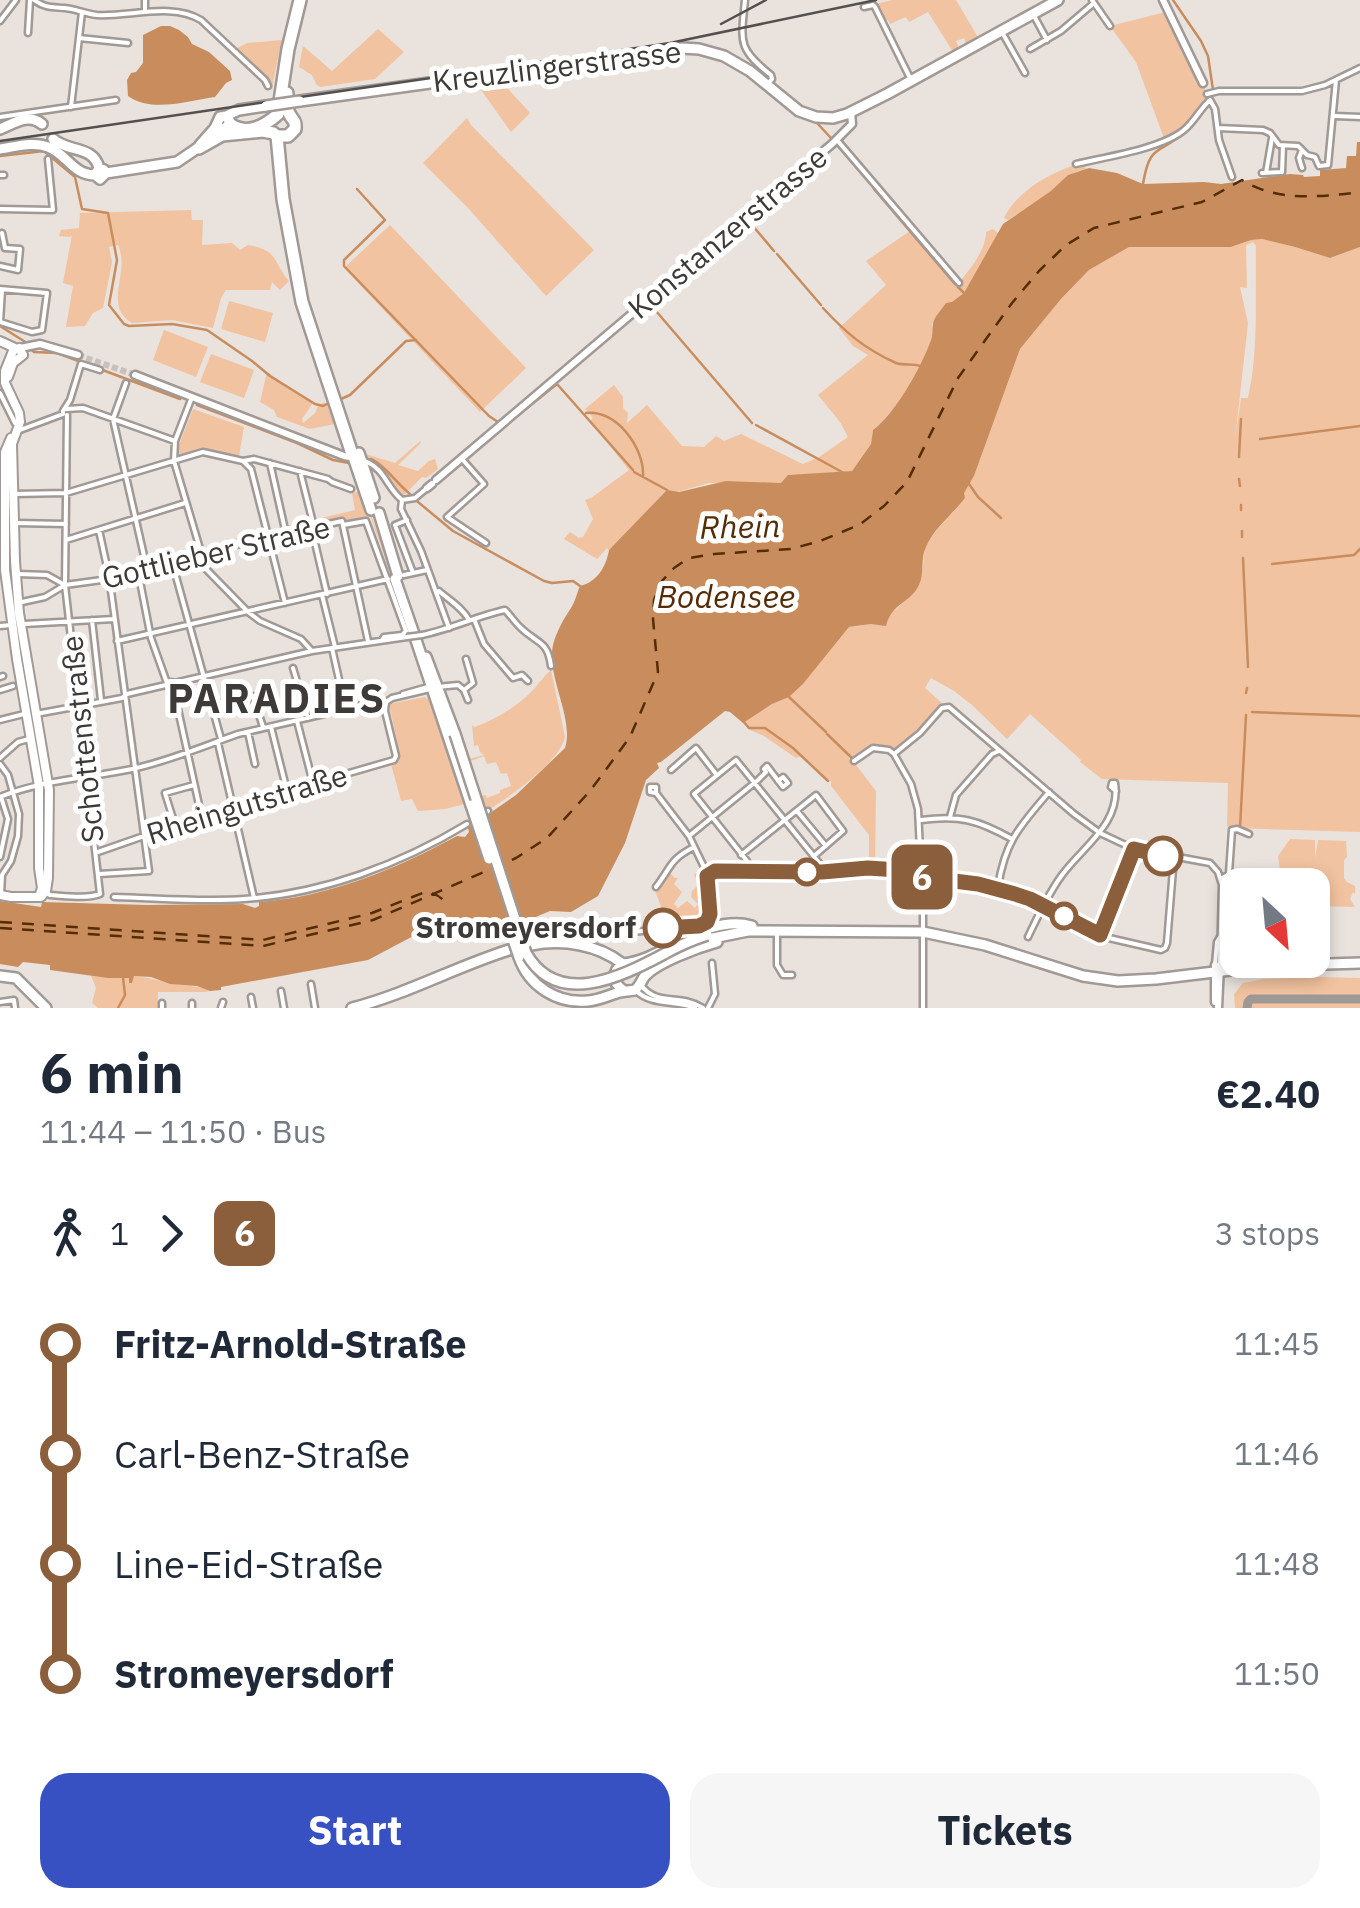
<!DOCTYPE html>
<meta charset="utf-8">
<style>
:root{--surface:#fff;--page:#f6f6f7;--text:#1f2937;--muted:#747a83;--accent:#3751c3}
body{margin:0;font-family:"IBM Plex Sans",sans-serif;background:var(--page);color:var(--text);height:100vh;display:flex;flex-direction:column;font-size:38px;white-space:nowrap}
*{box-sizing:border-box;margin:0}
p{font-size:32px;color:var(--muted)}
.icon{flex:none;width:55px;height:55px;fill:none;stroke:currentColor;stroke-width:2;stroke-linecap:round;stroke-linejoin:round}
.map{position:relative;height:1008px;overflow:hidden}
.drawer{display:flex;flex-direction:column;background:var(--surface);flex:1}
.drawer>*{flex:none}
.badge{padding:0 20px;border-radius:15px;font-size:35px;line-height:65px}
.needle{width:65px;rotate:154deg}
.controls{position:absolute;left:1220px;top:868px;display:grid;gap:20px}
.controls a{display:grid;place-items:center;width:110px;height:110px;border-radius:20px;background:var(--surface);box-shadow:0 5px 15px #0003;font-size:50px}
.map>.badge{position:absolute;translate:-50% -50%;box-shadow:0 0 0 5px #fff}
.legs{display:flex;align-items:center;gap:15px;height:110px;padding:0 40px;font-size:32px}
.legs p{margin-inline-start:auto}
.head{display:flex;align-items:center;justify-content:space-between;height:170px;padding:0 40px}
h1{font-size:55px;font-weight:800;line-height:75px}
.action{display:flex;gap:20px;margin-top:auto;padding:20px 40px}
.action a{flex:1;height:115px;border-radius:30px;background:var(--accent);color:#fff;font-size:40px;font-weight:800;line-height:115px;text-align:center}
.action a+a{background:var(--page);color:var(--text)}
ul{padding:0 40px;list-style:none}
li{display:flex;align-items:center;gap:35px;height:110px;font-size:38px}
li i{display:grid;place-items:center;width:15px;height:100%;margin:0 12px;background:currentColor}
li i::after{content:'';width:25px;height:25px;margin:-12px;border:8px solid;border-radius:50%;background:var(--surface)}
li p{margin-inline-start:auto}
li:first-child i{background:linear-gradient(#0000 50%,currentColor 0)}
li:last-child i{background:linear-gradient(currentColor 50%,#0000 0)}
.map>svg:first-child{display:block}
.green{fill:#f2c3a0;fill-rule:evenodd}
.water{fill:#c98d5d}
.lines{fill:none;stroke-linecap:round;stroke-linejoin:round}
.stream{stroke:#c98d5d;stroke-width:2.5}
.ferry{stroke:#542c05;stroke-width:2.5;stroke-dasharray:12 10;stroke-linecap:butt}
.taxiway{stroke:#9e9995;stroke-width:9}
.tertiary-tunnel{stroke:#c7c0bc;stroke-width:6;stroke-dasharray:6 3;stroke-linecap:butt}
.minor-casing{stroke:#a09995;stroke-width:9}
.tertiary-casing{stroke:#a09995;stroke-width:11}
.secondary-casing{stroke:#a09995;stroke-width:12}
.primary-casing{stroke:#a09995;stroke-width:14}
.motorway-casing{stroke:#a09995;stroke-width:16}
.minor{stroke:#fff;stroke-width:4}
.tertiary{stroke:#fff;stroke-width:6}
.secondary{stroke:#fff;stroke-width:8}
.primary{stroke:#fff;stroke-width:9}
.motorway{stroke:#fff;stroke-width:11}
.rail{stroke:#53504d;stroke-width:2.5}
.minor-bridge-casing{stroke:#a09995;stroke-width:9;stroke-linecap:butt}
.primary-bridge-casing{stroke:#a09995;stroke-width:14;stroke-linecap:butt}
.minor-bridge{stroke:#fff;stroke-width:4}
.primary-bridge{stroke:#fff;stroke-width:9}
.line-1-casing{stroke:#fff;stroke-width:22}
.line-1{stroke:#8b5e3c;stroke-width:15}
.stop-1-dot{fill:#fff;stroke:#8b5e3c;stroke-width:5}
.labels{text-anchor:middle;stroke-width:10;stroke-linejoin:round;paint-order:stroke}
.street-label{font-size:30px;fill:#3d3a38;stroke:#fff}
.stop-label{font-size:30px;font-weight:bold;fill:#3d3a38;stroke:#fff;text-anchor:end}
.water-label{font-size:32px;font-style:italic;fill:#542c05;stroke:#fff}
.district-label{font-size:40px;font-weight:bold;letter-spacing:2.5px;fill:#3d3a38;stroke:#fff}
</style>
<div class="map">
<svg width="1360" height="1008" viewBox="0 0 1360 1008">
<rect width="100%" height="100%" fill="#e9e2dd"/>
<!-- green -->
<path class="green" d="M892,0H956L979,39L967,46L964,38L956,41L959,49L955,55L928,12L909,22L906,17L890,24L888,20H881L876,4Z
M1166,12L1210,100L1189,126L1165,141L1136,62L1110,26Z
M378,29L404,52L375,79L320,87L316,84L312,75L299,67L303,46L332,71Z
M282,40C279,57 274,73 272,90L266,78L235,49L247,43Z
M500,80L530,113L511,132L476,83Z
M467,118L471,125L594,250L546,296L468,208L423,163Z
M1084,162L1086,169L1068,175L1052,191L1008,220L1004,218C1018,189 1055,170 1084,162Z
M191,210L192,220H203L202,245L232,243L240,250L248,245C279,250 272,261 289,281L280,290L272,282L270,290H226L221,298L213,328L172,320L132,323C102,305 131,273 118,245L109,247L112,262L103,308L93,313L85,326L66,327L73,286L63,283L72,235L70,237L59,236L61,230L79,228L80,213Z
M390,225L526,368L480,412L344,268Z
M913,229L959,282C971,269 986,249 986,232L993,229L1005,239L955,306L946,303L932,324C938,348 894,415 873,430L871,444L852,471L781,483H709L666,495L609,550L607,548L597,559L564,539L570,532L579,538L583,537L593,519L585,500L591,498L629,470L590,421L593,418L585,409L614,385L623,397V408L628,413L627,423L647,405L682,446L704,447L716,436L724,441L741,434L803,464L819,457L848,437L840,422L818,395L868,355L853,346L839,328L886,285L866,261Z
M1262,239L1295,247L1330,258L1360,247V832L1232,828L1227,826L1228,783L1102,779L1080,762L1081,760L1030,714L1007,739L972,705L954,691L931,678L925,688L944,705L897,750C874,743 871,744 853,761L876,791L875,863H869V835L831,786V781H827L802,756L796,758L764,736L748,729L743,721L772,704L789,697L803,684L849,627C880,627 913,602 922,572C925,561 922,551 929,541C939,525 954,513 965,498L963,493L974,476L1020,349L1061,299L1089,270L1129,247H1231L1251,240ZM1253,242L1256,246C1255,296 1259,349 1248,398H1241L1235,440L1248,323L1240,287L1247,288L1246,245Z
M229,301L273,313L265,342L221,329Z
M164,330L208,347L196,377L153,360Z
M211,354L254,370L244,398L200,382Z
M267,372L313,403L302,419L303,423L315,413L319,404L329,402L335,424L310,429L277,417L274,410L260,402Z
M193,409L244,427L239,456L204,451L178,460L179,445Z
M420,441L421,443L398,465L418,471L429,461L435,459L438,469L426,478L422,477L403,496L394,489L380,466L362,453L395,463Z
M357,479C371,513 383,548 395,582C406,614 417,646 421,679L410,631L370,515L367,520L347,523L343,520L205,550L204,548L232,539L355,510L352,493L360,491Z
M551,670L565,737C559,763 510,796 487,811L483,801H479L465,760L484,755L480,752L478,745L474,746L472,725L475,727C494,720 515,708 530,693C538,685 542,678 551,670ZM484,756L487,764L496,762L501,774L507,773L511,786L500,790V793L487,798L486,795L479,796L468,762Z
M428,695L431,697L465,804L445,809L418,811L412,799L401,801L391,764L400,756L389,704L425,697L427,699Z
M1290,839L1315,840V858L1318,840L1346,841L1347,857L1344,860V878L1347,882L1355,886V894L1353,892L1350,899L1355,907L1313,906L1312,885H1303L1294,877L1281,880L1276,885L1278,878L1281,877L1278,856Z
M702,868L704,872C709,918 718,924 667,924L655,890L668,871L675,878H678L674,884L682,892L674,904L678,908L687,901L695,908L698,904L691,897L692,891L699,884L694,875Z
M91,976L130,978V983L134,976C149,977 162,982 177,984C189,986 200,986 210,991L205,992H158V1008H98L92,1003L96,988Z
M1320,977L1360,978V1008H1235L1234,994L1243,983L1264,979Z"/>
<!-- water -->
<path class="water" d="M161,26H170L179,30L188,37L192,44L209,52L230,71L232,80L226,83L215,97C187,101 152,113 128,96L127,80L131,73L136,72L143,63V35Z
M1357,142H1360V247L1330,258L1295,247L1262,239L1251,240L1231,247H1129L1089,270L1061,299L1020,349L974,476L964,493L965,498C953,514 934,528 926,547C920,559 925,572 919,585C910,604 892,602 886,626L871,624L849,627L803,684L789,697L772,704L743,723L730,712L725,711L661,762L657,763L659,768L646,780L625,843L598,896L571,912L550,911L514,926L503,927L476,920L419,933L368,960L221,987V990L210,991L197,986L170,984L151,977L134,976L132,983H129V978H108L50,970V965L23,962L18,967L0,964V901L41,907L42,902L147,905L243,904L255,908L259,906V902C329,897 396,869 457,836L465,837L469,832L468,828L516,795L565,748C574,721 550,682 552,652C553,637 563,620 571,608C575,602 577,593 580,586C597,582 606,567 609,550L667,490L679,492L726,481L781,483L788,475L852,471L871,444L873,430C895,414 922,366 931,340C933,335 932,330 933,324C934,317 942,309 946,303L952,302L964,293L1003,224L1051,191L1068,175L1089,168L1117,173L1143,184L1204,182L1221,184L1290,174L1303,175L1304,177L1320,176V170L1346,168L1347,156H1356Z"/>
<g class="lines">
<!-- stream -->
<path class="stream" d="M1173,0L1201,41L1208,56L1213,90
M748,76L787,108L817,123L831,138
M1200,114L1209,104
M837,145L870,183
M0,156L44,151L75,177L82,209L108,213L117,260L109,305L124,324L129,326L172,324L207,330L252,361L270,376L315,404L323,406L329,403
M1143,184C1150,141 1160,156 1185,131
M357,189L385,220L344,260V266L489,416L498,422L511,413
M874,189L955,284
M747,219L774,251
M777,254L821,305
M958,287L964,293
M650,304L752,423
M823,308C846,333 865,349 896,363C905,366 912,363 920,366
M0,326L27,343
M32,350L34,352L57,353L180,399
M341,399L350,395L406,341L416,340
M197,405L297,443L333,460L349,463
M586,413C616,409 645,448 643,477
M517,416L557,384L633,470
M756,425L842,472
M1260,439L1360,426
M1239,457L1241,419
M371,459C386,466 396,483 410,494
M634,472L667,490
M1239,479L1240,486
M969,484L978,497L1001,518
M418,502L453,531L544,581L552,583L573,581L580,586
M1241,505V510
M1242,531V537
M1243,558L1248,667
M1272,564L1354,555L1360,549
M1246,693L1247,688
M789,697L826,732
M1252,712L1360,716
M743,721L749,728H765L793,748L828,781
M827,734L852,758
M1240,828L1246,715
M118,1008L125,995L123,977"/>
<!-- ferry -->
<path class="ferry" d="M0,922L263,940L372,913L425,892C436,893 442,897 448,906
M0,928L263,946L373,920L516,858L547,838L590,791L630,737L658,672L653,619L654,600L661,582L674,568L689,558L714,554L791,549L820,541L859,525L884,506L907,482L958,378L1012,303L1039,271L1066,245L1094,228L1202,202L1242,180C1276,202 1321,197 1360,192"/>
<!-- taxiway -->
<path class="taxiway" d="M1247,1008L1248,1002L1251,999H1360"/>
<!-- tertiary-tunnel -->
<path class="tertiary-tunnel" d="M78,355L135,375"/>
<!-- minor casing -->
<g class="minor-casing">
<path id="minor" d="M34,0C45,8 52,7 65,8C76,9 86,14 97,15C129,17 172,2 201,20L265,80L268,86
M145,0V12
M745,0C741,42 737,48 771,75L772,79L767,85
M1092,0L1110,26
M864,7L873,5L875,7L911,80
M1033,14L1047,40
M0,21L16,0
M28,33L30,0
M1003,34L1025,73
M79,38L128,43
M1030,49L1061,31L1094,3
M1207,94L1219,91H1302L1325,85L1360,68
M1210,100L1215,109L1219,140L1232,177
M71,107L82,12
M1335,116L1360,117
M0,117L116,100
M1218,128L1263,130L1270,133L1279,145L1298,146L1307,155L1315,157L1319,166L1328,165L1336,80
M837,140L959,283
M1302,150L1299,158L1302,168
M1076,164C1105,157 1161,149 1184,130C1194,122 1200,109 1210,100
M1262,173L1282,172L1283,146
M1266,173L1272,138
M0,175H4
M0,209L53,210L48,159
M0,266L18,270L20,249L5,248L2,233
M0,289L47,293L42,330L32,332L0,322L2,290
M126,383L113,419L147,569
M0,393L15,423
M192,397L175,441L174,461L206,569L248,612L260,621L301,639L311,650
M66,409L83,408L175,441
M63,414V411L70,400L81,364L100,370
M20,430L63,414
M462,459L484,484L447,517L486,543
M243,461L251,469L285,603
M365,461C386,470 386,487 402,500
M270,463L286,534
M300,471L314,527
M14,494L66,493L203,452L243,461L254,459L328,479L332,482L351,489
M402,500L401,509L421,551L449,628
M402,500L415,498L427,488
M407,520L395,525L413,573
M16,523L66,524
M343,525L366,521L406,631L402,635L384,637L382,640
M99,530L109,576L149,871L99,874
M312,530L327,594
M66,540L185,503
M172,562L221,739
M138,571L151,638L167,683
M18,574L47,575L65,585
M404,575L427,570
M437,592L439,591C449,600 463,608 469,620
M322,595L335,647
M22,602L45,597L65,585L109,579L196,554L342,521L368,641
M474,619L484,644L513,678L522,675L528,681
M92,620L101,700
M24,624L114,619
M0,626L11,625
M422,635C451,629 477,616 505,610C511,616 516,624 522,629C538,644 548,641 551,666
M117,641L388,579
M332,648L345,707
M293,668L308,718
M0,677L3,676
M172,682L201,814
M437,687L458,685L464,690L468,700
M0,690L13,686
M464,690L473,683L466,659
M403,694L428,687
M211,705L253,696L263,727
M36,714L122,698L127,694L312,651L407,637
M0,720L24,714
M297,721L313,783
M271,727L287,791
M248,732L255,764
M218,743L254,898
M894,754L920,733L942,708L949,707L1074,814L1100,833L1134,849L1210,863L1218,872L1222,885L1220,963
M0,758L18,742L29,739
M854,761L873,748L889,750L894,754L911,784L918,809L923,912V1008
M0,764L8,775L19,814L18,836L11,861L2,875L1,895
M671,770L696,748L716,774
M770,770L783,787L788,783L783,777L778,781
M656,793V787H650V792L656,793L689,836L705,869L710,873C711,890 719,914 703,925
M0,797C42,780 89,778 132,769C169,761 204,746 238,734L380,701L386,702L392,698L430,689
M797,811L826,846
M487,812L488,811
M950,817L956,795L992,754L999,751
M921,820C960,815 978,820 1012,839
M175,825L165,793L194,785
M689,836L758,780L766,772L764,769L767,766L770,770
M98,852L201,816L394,760L396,756L385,711L386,702
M741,855L816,795L843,831L814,856
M0,857L8,819L1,797
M749,871L747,861L694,794L736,760L820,864L821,872
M710,873C741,866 786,872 819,872C848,872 893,861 919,875
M922,877L955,880L999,889L1030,899L1109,938L1161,950L1165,948L1167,943L1174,857
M1222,878L1228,875L1229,873L1232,830L1237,829L1249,834
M656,887C672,866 669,860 694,847
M998,887C1005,841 1020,826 1049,792
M47,893L50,895C66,896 86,899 100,894L65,585L67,415
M114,897C157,898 201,902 244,899C322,894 401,864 467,824
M710,916L707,880L710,873
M777,935V965L783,975H792
M1101,935L1133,851
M1028,937C1038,916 1048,894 1062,875C1083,846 1121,824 1115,783H1112L1111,787L1116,791
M588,946L593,939L602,935L703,925
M1215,965L1217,942L1220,937
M311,984L315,1008
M641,985C657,1007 680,993 703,1008
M635,990C653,1007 674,999 695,1008
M281,991L284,1008
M251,997L253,1008
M0,1002L14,1000L15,1008
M162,1008V1003
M192,1008V1003
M221,1008L223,1002
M708,1008L715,994L712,963"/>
</g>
<!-- tertiary casing -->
<g class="tertiary-casing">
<path id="tertiary" d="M1163,0L1203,83
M20,348L40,344L78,355
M135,375L344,456L356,458
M436,480L832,144L852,124L851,112
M427,488L432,484
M1215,1002V965
M1218,1008L1220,965"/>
</g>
<!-- secondary casing -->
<g class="secondary-casing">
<path id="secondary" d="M0,341L15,348
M11,438L5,452V570L17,659L39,786V868L42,888L40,894
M0,895L11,897H41L46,891L48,878L49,790L19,613L15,561L12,444L20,422L19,413L5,383V371L13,351L19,348L23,355L13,363L8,377"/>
</g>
<!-- primary casing -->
<g class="primary-casing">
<path id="primary" d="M300,101L682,48L699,49L724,56L750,71L799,111L816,117L833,118L847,114L887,94L1058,0
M226,116L239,110L266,106
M0,129C15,123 28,113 42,124
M53,139C69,153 93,145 99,168
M200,145L215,128L220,117L226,116L230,122L225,129L220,128L217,125
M0,149C15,147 33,141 48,147C67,154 73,175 95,175
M106,173L104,170L99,168L95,175L100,179L106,173L177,162L202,145
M351,451L371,510
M359,453L374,498
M379,513L398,576
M395,579L414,634
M416,640L471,805
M426,657L455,734
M708,939L748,931L923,932L985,945L1083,976L1118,981L1156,979L1264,966L1360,963
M531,945C563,939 597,944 623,964
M519,957C529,986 557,1004 588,1001C600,1000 609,995 620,992C625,991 630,991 635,990C639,987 641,982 644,977C656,962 699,947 717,942
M1226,964L1262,960
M0,976L16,978L46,1008
M623,990C612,983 612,971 623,964C665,960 705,913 752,926
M352,1008C407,994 457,966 512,949"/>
</g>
<!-- motorway casing -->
<g class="motorway-casing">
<path id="motorway" d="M230,124C246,136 265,126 278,114L288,49L300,0
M277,136H288L295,129C296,120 293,121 290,115C286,109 286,100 287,93
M199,148L222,135L263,131L273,133L277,136L283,199L302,302L351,451"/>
</g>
<!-- minor -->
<use href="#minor" class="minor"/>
<!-- tertiary -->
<use href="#tertiary" class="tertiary"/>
<!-- secondary -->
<use href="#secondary" class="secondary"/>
<!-- primary -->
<use href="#primary" class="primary"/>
<!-- motorway -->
<use href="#motorway" class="motorway"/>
<!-- rail -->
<path class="rail" d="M721,24L766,0
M0,141L670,43L876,0"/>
<!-- minor-bridge casing -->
<g class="minor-bridge-casing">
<path id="minor-bridge" d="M407,637L422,635"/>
</g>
<!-- primary-bridge casing -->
<g class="primary-bridge-casing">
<path id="primary-bridge" d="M266,106L300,101
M455,734L526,953C557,1008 619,978 664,954C678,946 692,940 707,935
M471,805L489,859
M510,923V931L519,957"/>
</g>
<!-- minor-bridge -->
<use href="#minor-bridge" class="minor-bridge"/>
<!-- primary-bridge -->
<use href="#primary-bridge" class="primary-bridge"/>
</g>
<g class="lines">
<!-- line-1 casing -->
<g class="line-1-casing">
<path id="line-1" d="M663,928L699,926L707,922L710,914L707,876L715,871L822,872L868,868L913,871L922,877L978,884L1015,894L1030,899L1100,935L1134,849L1163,856"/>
</g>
<!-- line-1 -->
<use href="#line-1" class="line-1"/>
</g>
<!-- markers -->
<g class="stop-1-dot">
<circle cx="1163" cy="856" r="18"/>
<circle cx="807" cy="872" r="12"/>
<circle cx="1064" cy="916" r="12"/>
<circle cx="663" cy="928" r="18"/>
</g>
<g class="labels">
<!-- street labels -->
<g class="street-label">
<text transform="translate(557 67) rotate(-7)" y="10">Kreuzlingerstrasse</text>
<text transform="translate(728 233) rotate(-40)" y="10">Konstanzerstrasse</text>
<text transform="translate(216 553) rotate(-13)" y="10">Gottlieber Straße</text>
<text transform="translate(83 739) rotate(-96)" y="10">Schottenstraße</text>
<text transform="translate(247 805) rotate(-17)" y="10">Rheingutstraße</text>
</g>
<!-- stop labels -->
<g class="stop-label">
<text x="636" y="938">Stromeyersdorf</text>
</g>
<!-- water labels -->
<g class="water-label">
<text transform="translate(740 527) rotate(-1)" y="11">Rhein</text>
<text x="726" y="608">Bodensee</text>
</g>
<!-- district labels -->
<g class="district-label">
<text x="277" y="713">PARADIES</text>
</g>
</g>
</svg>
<div class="controls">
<a><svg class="needle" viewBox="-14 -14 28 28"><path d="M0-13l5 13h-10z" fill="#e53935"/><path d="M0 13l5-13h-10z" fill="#747a83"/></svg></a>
</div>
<b class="badge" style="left:922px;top:877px;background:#8b5e3c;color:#fff">6</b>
</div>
<section class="drawer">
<div class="head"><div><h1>6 min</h1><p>11:44 – 11:50 · Bus</p></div><b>€2.40</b></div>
<div class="legs"><svg class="icon" aria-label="walk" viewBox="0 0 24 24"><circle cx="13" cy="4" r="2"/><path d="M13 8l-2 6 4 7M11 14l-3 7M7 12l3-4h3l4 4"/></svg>1<svg class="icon" aria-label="forward" viewBox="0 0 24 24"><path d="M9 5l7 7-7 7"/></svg><b class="badge" style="background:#8b5e3c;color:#fff">6</b><p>3 stops</p></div>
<ul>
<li><i style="color:#8b5e3c"></i><b>Fritz-Arnold-Straße</b><p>11:45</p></li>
<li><i style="color:#8b5e3c"></i><span>Carl-Benz-Straße</span><p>11:46</p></li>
<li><i style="color:#8b5e3c"></i><span>Line-Eid-Straße</span><p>11:48</p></li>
<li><i style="color:#8b5e3c"></i><b>Stromeyersdorf</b><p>11:50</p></li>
</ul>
<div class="action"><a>Start</a><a>Tickets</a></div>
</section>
